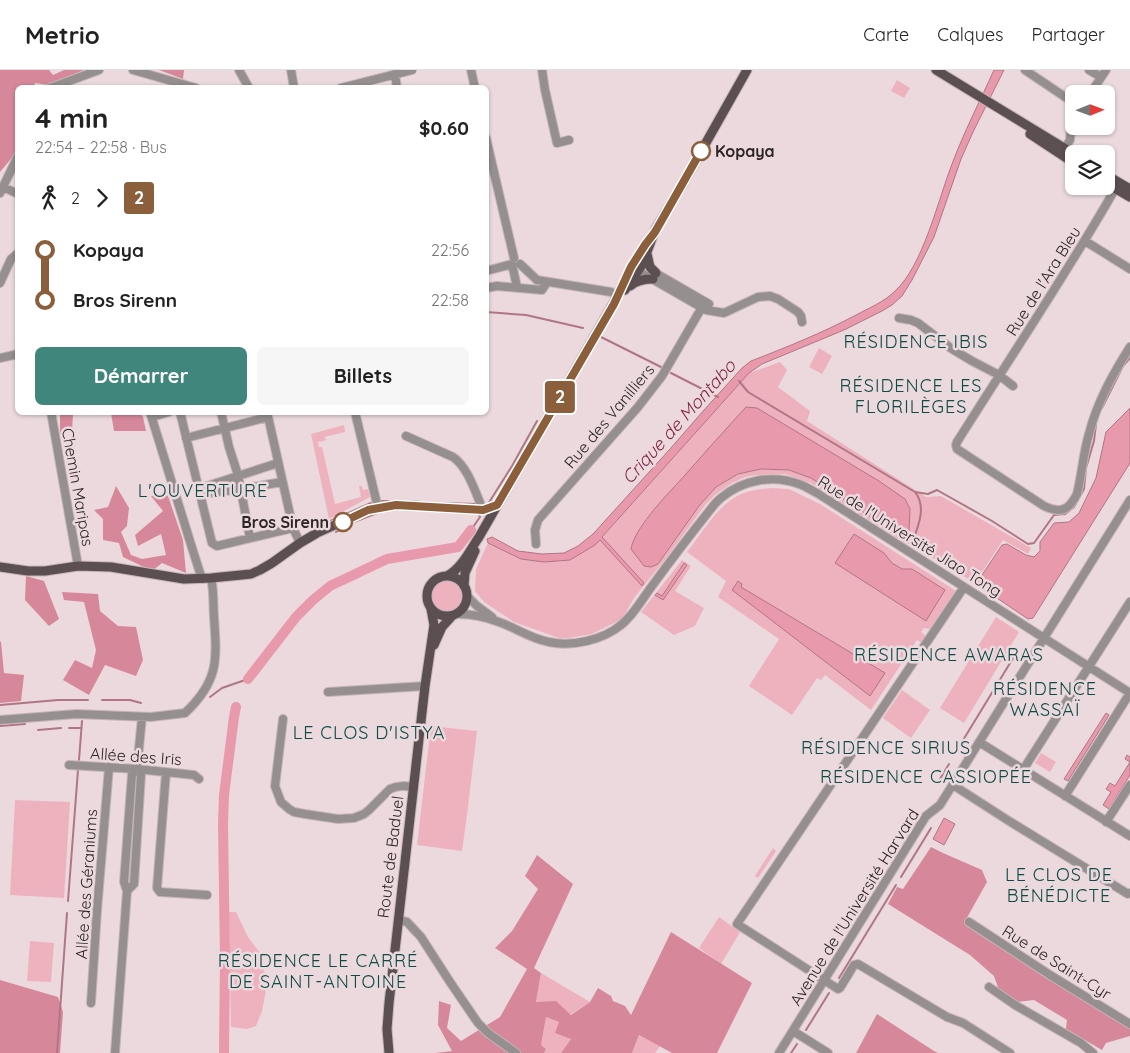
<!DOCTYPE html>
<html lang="fr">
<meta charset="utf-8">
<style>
:root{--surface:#fff;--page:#f6f6f6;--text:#222;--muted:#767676;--line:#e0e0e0;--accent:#41867d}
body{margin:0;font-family:Quicksand,sans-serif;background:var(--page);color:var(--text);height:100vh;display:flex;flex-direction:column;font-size:19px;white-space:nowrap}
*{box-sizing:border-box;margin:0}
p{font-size:16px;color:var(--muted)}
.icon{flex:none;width:28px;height:28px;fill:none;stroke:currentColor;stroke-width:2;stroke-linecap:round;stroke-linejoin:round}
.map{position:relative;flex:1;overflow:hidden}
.details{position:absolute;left:15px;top:15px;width:474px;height:330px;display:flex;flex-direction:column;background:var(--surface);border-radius:8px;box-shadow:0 1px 4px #0004}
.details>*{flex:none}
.badge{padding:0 10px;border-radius:4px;font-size:18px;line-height:32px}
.needle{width:32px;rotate:89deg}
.fabs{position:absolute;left:1065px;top:15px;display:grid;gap:10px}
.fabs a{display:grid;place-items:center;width:50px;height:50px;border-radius:8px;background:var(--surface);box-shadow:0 1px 4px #0004;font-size:25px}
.map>.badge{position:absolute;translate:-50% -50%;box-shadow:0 0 0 2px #fff}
.legs{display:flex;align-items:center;gap:8px;height:55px;padding:0 20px;font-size:16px}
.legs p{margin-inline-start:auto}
.head{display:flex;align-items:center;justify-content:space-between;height:85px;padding:0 20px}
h1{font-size:28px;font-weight:800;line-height:38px}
.cta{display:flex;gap:10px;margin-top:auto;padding:10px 20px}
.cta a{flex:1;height:58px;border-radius:8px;background:var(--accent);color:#fff;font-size:20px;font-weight:800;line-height:58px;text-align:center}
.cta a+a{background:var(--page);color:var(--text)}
ul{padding:0 20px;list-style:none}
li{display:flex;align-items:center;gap:18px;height:50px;font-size:19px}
li i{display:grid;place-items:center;width:8px;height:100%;margin:0 6px;background:currentColor}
li i::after{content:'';width:12px;height:12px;margin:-6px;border:4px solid;border-radius:50%;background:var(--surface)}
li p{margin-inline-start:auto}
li:first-child i{background:linear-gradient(#0000 50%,currentColor 0)}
li:last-child i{background:linear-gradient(currentColor 50%,#0000 0)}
header{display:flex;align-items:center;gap:30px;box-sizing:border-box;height:70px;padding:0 25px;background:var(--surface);border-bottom:1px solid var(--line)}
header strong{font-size:24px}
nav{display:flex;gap:28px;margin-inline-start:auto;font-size:18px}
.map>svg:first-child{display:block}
.green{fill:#eeb2bf;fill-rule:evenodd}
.forest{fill:#d6889a}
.water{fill:#e999ac;stroke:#b07684}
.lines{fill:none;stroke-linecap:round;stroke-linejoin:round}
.stream{stroke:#b07684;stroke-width:2}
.river{stroke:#e999ac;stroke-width:10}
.minor-casing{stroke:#c5b5b8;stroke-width:10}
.major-casing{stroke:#c5b5b8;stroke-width:11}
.minor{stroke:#968f90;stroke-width:8}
.major{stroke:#5b4f51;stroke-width:9}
.line-1-casing{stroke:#fff;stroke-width:11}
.line-1{stroke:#8b5e3c;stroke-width:8}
.stop-1-dot{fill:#fff;stroke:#8b5e3c;stroke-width:2.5}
.labels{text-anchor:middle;stroke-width:5;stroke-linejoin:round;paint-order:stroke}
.stop-label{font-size:16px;font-weight:bold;fill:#2b2526;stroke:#ebd9dd;text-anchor:start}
.street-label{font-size:16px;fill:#2b2526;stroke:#ebd9dd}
.neighbourhood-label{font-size:18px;letter-spacing:1px;fill:#0e4b44;stroke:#ebd9dd}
.water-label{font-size:18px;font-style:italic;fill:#802543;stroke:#ebd9dd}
</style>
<header>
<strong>Metrio</strong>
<nav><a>Carte</a><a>Calques</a><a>Partager</a></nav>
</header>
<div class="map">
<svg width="1130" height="983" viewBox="0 0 1130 983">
<rect width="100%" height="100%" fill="#ebd9dd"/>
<!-- green -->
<path class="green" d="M897,10L910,18L904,28L891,21Z
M819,278L832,286L822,304L809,297Z
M780,292L787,300L778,317L810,341L807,351L926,427L941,426L1031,478L1028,484L1003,470L975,513L909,474L905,473L811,413L785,404L757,405L745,407L732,413L716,424L706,434L667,487L634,528L622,549L592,564L569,568H559L514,552L484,532L475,521L476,499L488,473L521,489L544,492L595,475L749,303ZM747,337L757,338L879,411L905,429L910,439L900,465L811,408L789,400L761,399L738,404L716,417L699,436L681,460L633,472L639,461L658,436Z
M344,355L345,362L324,367L327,370L318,372L319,377H322L335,434L361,427L359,416H362L363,420L368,419L370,427L329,449L311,364Z
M772,418L789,419L820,434L956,521L931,559L924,558L921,562L926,566L922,573L917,570L871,640L825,605L821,610L817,608L792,645L749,616L779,569L718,527L726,511L687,482C703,462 717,435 741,424C751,420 762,419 772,418Z
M682,490L691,496L675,521L704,538L695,556L674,565L641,542Z
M430 527a17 17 0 1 1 34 0a17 17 0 1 1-34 0Z
M996,547L1019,562L964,653L940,638Z
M902,620L930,640L911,668L883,648Z
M431,656L477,661L467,745L462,781L417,775Z
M1041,683L1056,692L1050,702L1035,693Z
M15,730L70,732L64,828L10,825Z
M773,778L776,781L758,808L755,806Z
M229,842H236L248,867L263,887L266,920L262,941L256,956L247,959L231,957Z
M719,847L740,862L721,894L699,878Z
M30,871L54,873L51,912L27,911Z
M541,903L590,932L570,945L536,932Z
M546,947L559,952L571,969L561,983H544L546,979L541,975Z
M639,965L660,976L655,983H632Z"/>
<!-- forest -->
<path class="forest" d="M0,0H49L53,5L64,0H84L48,15L35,13L34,17L18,18L17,74L15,84L0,102Z
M159,0H184L183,9Z
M60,343H80L73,344L72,361L60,365Z
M111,343H140L143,347L146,361H114Z
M116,416L129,438L127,456L121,462L131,485L142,489L166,485L161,464L138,476L135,465L163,441L151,426L167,423L183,470L186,503L162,493L152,501L123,487L119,473L103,470V449L94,440L108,437Z
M26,506L44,511L59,549L49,556L25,530Z
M62,522L98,524L100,541L118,556L136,557L143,590L136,606L105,595L89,625L63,610L75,590L92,598L96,580L84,532L64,530Z
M0,571L1,572L4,603L24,605L21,631L0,633Z
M931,777L943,783L982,800L987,812L964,853L1015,886L1130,958V966L1106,973L1102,980L1066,959L1067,950L1034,930L1017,932L999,920L994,906L970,885L888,834L897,817L903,819Z
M537,785L573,814L534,898L541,903L536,932L556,931L571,945L590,932L598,918L611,926L613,931L625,936L631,945L671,862L752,913L717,983H672L639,965L632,983H561L571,969L555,963L559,952L546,947L541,975L546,979L544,983H435L452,981L438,955L439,931L451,935L447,958L461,971L500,947L527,899L495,878L512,861L538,819L525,806Z
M0,910L58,927L63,942L60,983H0Z
M877,944L934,981L938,983H856Z"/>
<!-- water -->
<path class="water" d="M994,0H1004L973,62L961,89L934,167L912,210L902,226L892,235L882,241L844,260L762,294L749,303L602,467L644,513L642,516L600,470L595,475L570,490L544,492L521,489L488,473L487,469L492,467L518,481L542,484L564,483L578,476L593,464L670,379L704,340L742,298L751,291C787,277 822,263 856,245C869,238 884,232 895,221C923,196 938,130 952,94C964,62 980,31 994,0Z
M746,337L757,338L879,411L905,429L910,439L909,461L900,466L811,408L789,400L761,399L738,404L716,417L699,436L658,494L651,497L644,496L631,479C635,456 671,421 686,404C706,381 726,359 746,337Z
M1130,338V393L1033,548L1028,549L976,514L1002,475L1007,474L1026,485L1034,487L1040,481V472L1054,453L1069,452L1079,443L1096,408L1106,362Z
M854,464L884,483L892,493L902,499H912L945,520L926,551L835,493Z
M684,493L687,495L663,530L655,525L657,523L662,526Z
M738,511L742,514L741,517L885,603L870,626L732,520Z
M1106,643L1109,645L1068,711L1064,709Z
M1127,685L1130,687V705L1109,739L1103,735L1111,722L1106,719L1110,713L1115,716L1130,692L1125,689Z
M944,748L955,754L944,775L933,769Z"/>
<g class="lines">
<!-- stream -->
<path class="stream" d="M486,242L526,245L583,258
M601,267L661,297
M671,303L718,327
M739,311L748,322L915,422C927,437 918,457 912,473
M1102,338L1123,296L1130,288
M915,422L928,424L937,420L992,451L1028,474L1034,473L1054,445L1065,444L1074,437L1084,419L1086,398L1094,371L1096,354
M380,431H406
M411,431L421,432
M439,433L478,434
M486,434H488L512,396L537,351
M319,456L371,433
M471,460L480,447L478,443
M336,462L354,452L377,443
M210,627L222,618L248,609
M102,630H130L141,633
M0,635L58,630H88
M0,656L25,654
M69,658H81
M38,660L61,658
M954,685L1018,580
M79,690L82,651
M937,714L949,694
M901,807L931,758
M68,831L78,700
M839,908L896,815
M806,960L829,923
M57,983L67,843
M791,983L797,974"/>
<!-- river -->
<path class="river" d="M248,609L296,547L313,530L330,516L387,489L458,477L471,460
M224,983L225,890L223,754L224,725L234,647L236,637"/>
<!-- minor casing -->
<g class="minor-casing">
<path id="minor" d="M133,0L196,18
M239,0L249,18
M291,0L294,18
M471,0L475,18
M542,0L545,20L557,73L569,70
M1025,0L1074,33
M1089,0L1101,7
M395,4L397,18
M50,18L99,0
M341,18L412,0
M1090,24L1106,0
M486,68L514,188
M1062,83L1070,70L1071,55L1074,51
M1118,114C1068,202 1011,286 957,372L956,375L957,379L1044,436C1061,444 1069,440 1077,424C1082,404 1083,384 1089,364C1097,332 1113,304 1130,277
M3,117L18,124
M0,123L18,86
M1085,171L1130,199
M520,194L537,210L611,222L617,226
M633,198L706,240L724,243L758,227L770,226L778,229L798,242L801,246L802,252
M486,201L512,194L517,217
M652,201L709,234
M0,213L11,189L18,183
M486,218L497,216L542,220L547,212
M899,248L911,250L918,253L952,279L972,291L999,305L1013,316
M0,288L18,284
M51,342L78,496
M150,342L193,481L202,509
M180,342L212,473L217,476L293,458
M221,342L229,377L238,405L250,468
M267,342L293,458L300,473
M355,342L378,438
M152,347L169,342
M406,366L453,387C468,397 476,424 483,440
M186,368L268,347
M198,419L278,393
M200,424L241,419L282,412
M536,474L535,460L538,450L638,337L662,306L705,232
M964,517L737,854L838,919L840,918L854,895L858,894L947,947L963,953L1010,983
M468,527L477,536L492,547
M458,544C473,544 486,547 499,552C516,558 531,569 549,572C572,577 603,570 621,555C634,545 642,529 652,516C671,490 690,465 710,440C713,436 717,431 721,428C742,410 773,404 799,414C805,416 811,420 817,423L1130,623
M328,622L425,616
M283,649L275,716L281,732L289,739L294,742L305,744L338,749L354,748L364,744L369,740L390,719C398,715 406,716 414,717
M0,650L76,644L151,647L185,643C219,611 217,590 214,547C213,534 214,520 211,508
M979,672L1130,766
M69,695L137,699L194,705L199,709
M1023,700L1130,532
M166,702L157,818L160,822L207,825
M953,715L1009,751L1128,824L1130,823
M1065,726L1130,623
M1106,752L1130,715
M127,821L134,814L141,705L137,699
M398,850L407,852L421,867L450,912L478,953L488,963L516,983
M969,852L1050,905L1130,954
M989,917L1015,935L1081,973L1093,983
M91,933L97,841L109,697
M793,961L828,983
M115,983L127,821L124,812L132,704L137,699L142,647
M779,983L926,746L940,735L1130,430"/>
</g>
<!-- major casing -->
<g class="major-casing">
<path id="major" d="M936,0L1074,84
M1030,64L1074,93
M1106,105L1130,119
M1106,113L1130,127
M647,184L650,197L656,203
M630,216C637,210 644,209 653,209
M625,220L642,195L656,158L681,117L747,0
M0,497L28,501H45L78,496L111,497L184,509L211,508L251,504L260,500L272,493L300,473L317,463L368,440L396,435L483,440L497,435
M427 526a20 20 0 1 1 40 0a20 20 0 1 1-40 0Z
M447,506C462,498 470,480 479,467L613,234L635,191L655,162
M464,516L465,503L475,481
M434,575L442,557L452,546
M389,983L387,959L389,933L425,616L434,555L431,539"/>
</g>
<!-- minor -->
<use href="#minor" class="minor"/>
<!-- major -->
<use href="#major" class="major"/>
</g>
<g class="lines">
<!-- line-1 casing -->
<g class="line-1-casing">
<path id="line-1" d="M343,452L368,440L396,435L483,440L497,435L614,234L631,197L645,175L655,162L701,81"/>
</g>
<!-- line-1 -->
<use href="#line-1" class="line-1"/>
</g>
<!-- markers -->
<g class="stop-1-dot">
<circle cx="701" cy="81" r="9"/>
<circle cx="343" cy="452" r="9"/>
</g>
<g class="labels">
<!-- stop labels -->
<g class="stop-label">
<text x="715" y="87">Kopaya</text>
<text x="329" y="458" text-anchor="end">Bros Sirenn</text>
</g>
<!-- street labels -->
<g class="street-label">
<text transform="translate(1043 211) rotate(-58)" y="6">Rue de l'Ara Bleu</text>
<text transform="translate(609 346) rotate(-50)" y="6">Rue des Vanilliers</text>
<text transform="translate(78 417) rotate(80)" y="6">Chemin Maripas</text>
<text transform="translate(910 466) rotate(32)" y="6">Rue de l'Université Jiao Tong</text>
<text transform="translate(136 686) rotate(4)" y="6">Allée des Iris</text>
<text transform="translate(390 787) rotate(-83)" y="6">Route de Baduel</text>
<text transform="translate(86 814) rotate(-86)" y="6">Allée des Géraniums</text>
<text transform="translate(854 837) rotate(-58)" y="6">Avenue de l'Université Harvard</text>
<text transform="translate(1057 892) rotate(32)" y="6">Rue de Saint-Cyr</text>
</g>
<!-- neighbourhood labels -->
<g class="neighbourhood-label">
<text x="916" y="278">RÉSIDENCE IBIS</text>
<text x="911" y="322">RÉSIDENCE LES<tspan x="911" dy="21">FLORILÈGES</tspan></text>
<text x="203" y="427">L'OUVERTURE</text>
<text x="949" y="591">RÉSIDENCE AWARAS</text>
<text x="1045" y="625">RÉSIDENCE<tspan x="1045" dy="21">WASSAÏ</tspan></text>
<text x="369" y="669">LE CLOS D'ISTYA</text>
<text x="886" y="684">RÉSIDENCE SIRIUS</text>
<text x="926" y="713">RÉSIDENCE CASSIOPÉE</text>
<text x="1059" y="811">LE CLOS DE<tspan x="1059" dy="21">BÉNÉDICTE</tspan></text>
<text x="318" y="897">RÉSIDENCE LE CARRÉ<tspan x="318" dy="21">DE SAINT-ANTOINE</tspan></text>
</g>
<!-- water labels -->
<g class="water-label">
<text transform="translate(679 352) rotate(-48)" y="6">Crique de Montabo</text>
</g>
</g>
</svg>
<div class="fabs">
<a><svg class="needle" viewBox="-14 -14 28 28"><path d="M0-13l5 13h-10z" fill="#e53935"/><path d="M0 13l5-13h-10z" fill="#767676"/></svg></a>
<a><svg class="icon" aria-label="layers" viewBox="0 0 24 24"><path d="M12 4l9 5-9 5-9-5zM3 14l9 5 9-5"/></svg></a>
</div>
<b class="badge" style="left:560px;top:327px;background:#8b5e3c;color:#fff">2</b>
<section class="details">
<div class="head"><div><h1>4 min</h1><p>22:54 – 22:58 · Bus</p></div><b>$0.60</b></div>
<div class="legs"><svg class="icon" aria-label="walk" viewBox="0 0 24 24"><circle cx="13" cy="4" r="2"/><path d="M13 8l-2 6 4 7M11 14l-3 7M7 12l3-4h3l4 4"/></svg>2<svg class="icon" aria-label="forward" viewBox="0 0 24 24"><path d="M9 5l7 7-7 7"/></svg><b class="badge" style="background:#8b5e3c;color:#fff">2</b></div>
<ul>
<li><i style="color:#8b5e3c"></i><b>Kopaya</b><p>22:56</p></li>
<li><i style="color:#8b5e3c"></i><b>Bros Sirenn</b><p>22:58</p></li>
</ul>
<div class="cta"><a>Démarrer</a><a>Billets</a></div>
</section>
</div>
